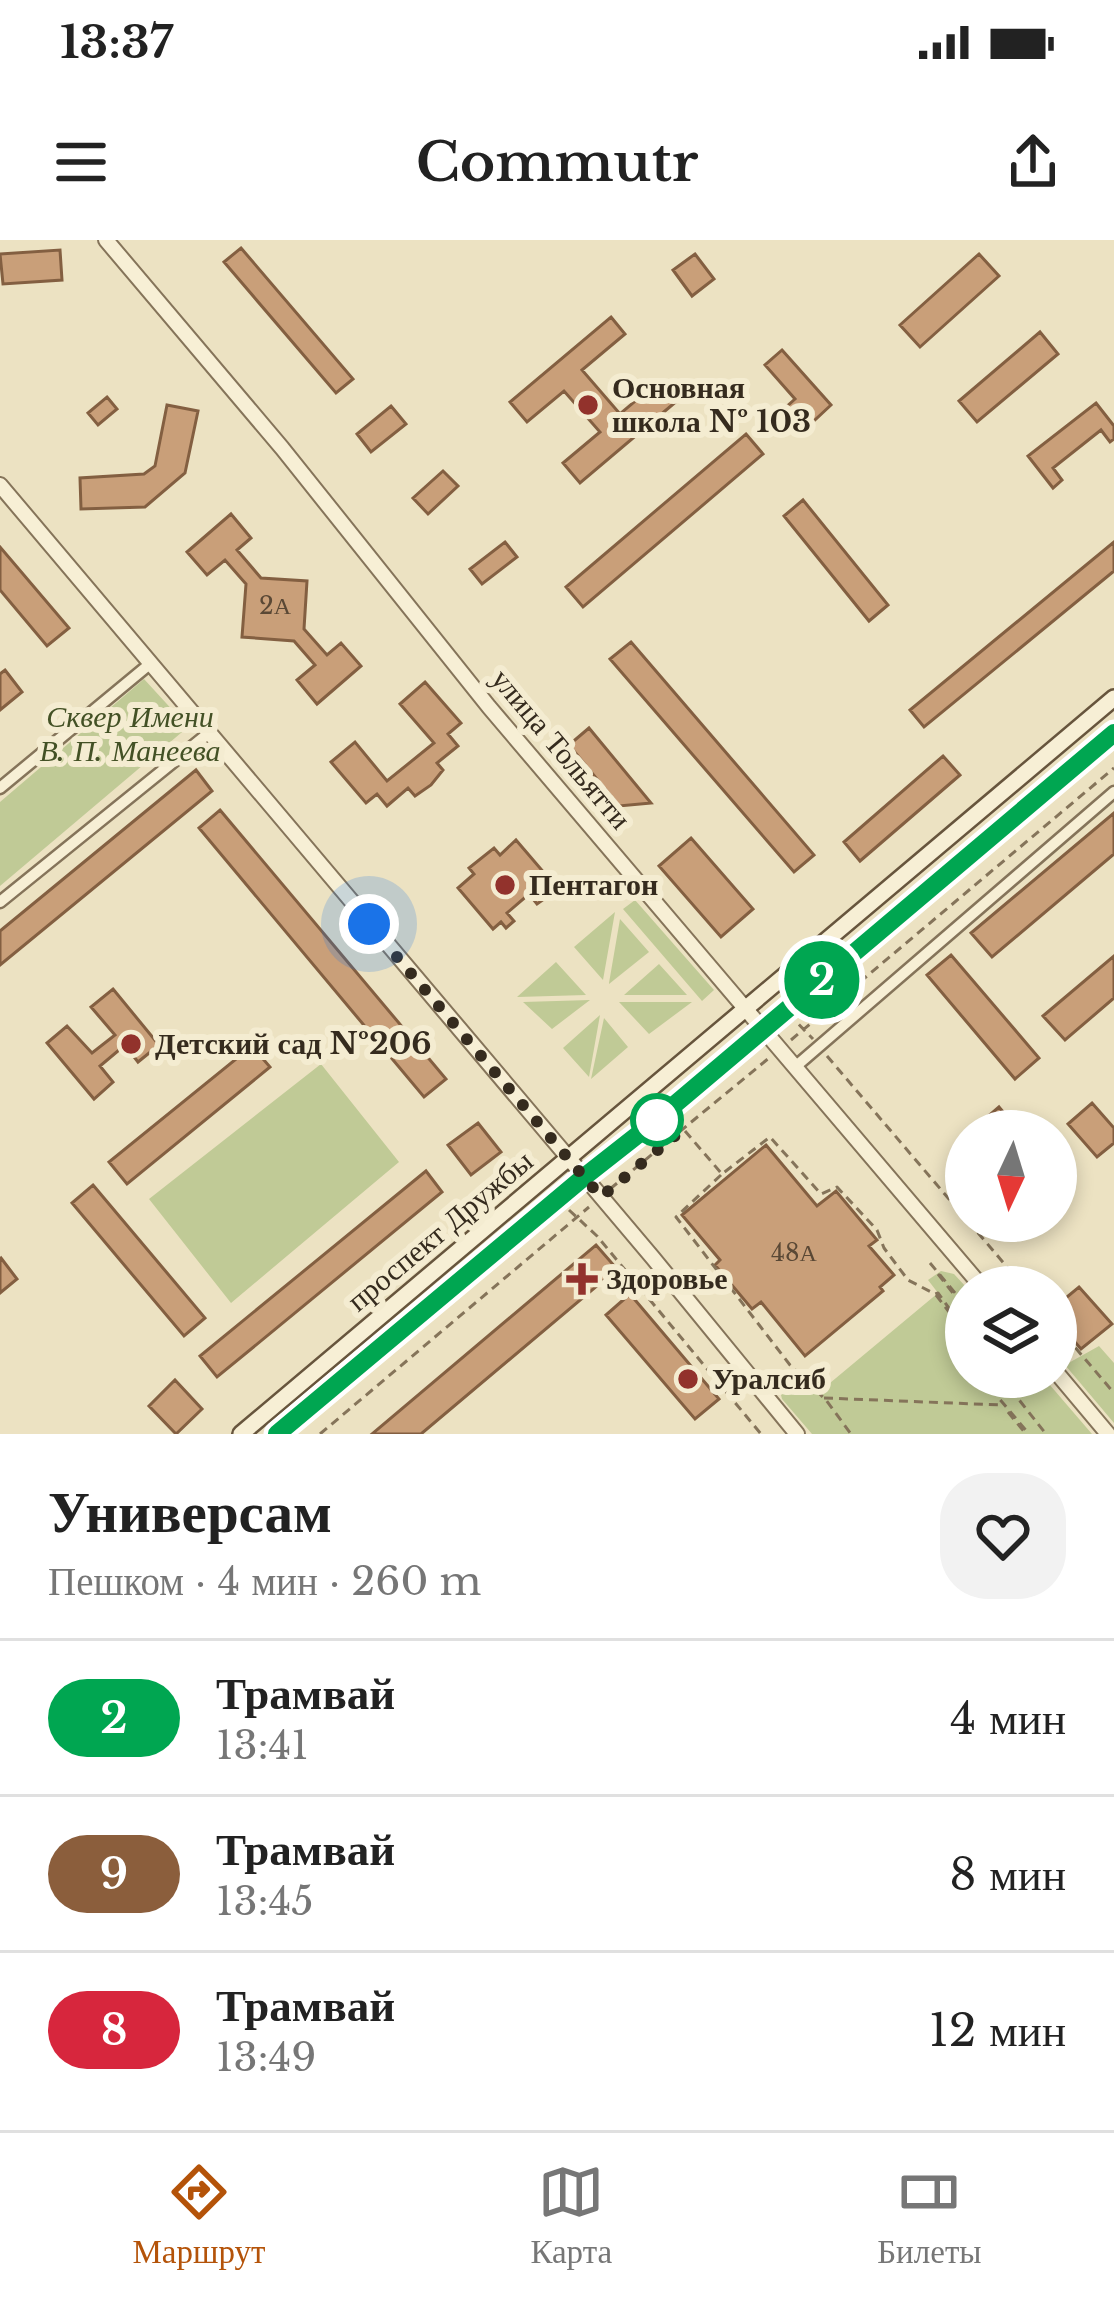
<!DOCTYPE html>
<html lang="ru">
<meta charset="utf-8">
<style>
:root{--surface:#fff;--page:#f2f2f2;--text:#222;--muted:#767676;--line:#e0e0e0;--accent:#b45309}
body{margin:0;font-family:"Libre Baskerville",serif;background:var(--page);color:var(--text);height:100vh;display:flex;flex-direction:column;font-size:45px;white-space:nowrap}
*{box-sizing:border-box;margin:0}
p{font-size:39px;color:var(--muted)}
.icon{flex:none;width:66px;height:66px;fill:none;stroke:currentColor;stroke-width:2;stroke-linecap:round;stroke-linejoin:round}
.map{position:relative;height:1194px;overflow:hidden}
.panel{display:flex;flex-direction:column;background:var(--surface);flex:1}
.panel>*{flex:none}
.badge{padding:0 24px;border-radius:39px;font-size:42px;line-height:78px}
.needle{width:78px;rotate:184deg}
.buttons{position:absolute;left:945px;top:870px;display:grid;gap:24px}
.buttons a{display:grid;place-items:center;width:132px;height:132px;border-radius:50%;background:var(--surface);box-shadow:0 6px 18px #0003;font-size:60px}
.you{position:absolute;width:60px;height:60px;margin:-30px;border:9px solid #fff;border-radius:50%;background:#1a73e8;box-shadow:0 0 0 18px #1a73e833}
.map>.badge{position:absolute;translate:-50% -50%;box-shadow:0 0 0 6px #fff}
.round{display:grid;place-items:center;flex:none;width:126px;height:126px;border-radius:48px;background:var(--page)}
.head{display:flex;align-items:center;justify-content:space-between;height:204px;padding:0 48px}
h1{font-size:57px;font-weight:600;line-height:90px}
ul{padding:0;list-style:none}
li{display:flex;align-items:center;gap:36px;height:156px;padding:0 48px;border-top:3px solid var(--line)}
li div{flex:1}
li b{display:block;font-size:45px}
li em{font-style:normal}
li .badge{min-width:132px;font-weight:700;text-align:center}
.status{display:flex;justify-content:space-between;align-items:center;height:84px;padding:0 60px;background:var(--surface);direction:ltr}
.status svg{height:33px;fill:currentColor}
header{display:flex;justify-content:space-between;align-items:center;height:156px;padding:0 48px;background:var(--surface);font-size:54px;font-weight:600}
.dock{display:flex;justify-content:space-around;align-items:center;height:168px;border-top:3px solid var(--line);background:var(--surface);font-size:33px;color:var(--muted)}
.dock a{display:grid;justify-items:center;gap:6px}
.dock .current{color:var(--accent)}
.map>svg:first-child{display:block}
.green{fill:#c0ca96}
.building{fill:#c99f79;stroke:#835f41;stroke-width:3}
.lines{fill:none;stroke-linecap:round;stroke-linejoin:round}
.minor-casing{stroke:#85745a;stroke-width:15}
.tertiary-casing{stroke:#85745a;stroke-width:18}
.secondary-casing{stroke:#67553d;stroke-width:20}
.path{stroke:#85745a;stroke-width:3;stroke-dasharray:9 6;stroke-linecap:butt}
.minor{stroke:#f7efd5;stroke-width:10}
.tertiary{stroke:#f7efd5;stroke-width:14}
.secondary{stroke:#f7efd5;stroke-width:15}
.tram{stroke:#352b1e;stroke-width:3}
.line-casing{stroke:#fff;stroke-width:27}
.line{stroke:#00a651;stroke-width:18}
.walk{stroke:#352b1e;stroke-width:12;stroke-dasharray:0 21.6}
.poi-dot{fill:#92322c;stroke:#f4ecd1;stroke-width:4.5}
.stop-dot{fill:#fff;stroke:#00a651;stroke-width:6}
.labels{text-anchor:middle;stroke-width:12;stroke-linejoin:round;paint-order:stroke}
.number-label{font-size:24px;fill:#5a4835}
.poi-label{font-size:30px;font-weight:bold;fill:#352b1e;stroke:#f4ecd1;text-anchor:start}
.park-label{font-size:30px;font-style:italic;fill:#435125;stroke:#f4ecd1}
.street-label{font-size:30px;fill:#352b1e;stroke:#f4ecd1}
</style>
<div class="status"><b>13:37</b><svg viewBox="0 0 49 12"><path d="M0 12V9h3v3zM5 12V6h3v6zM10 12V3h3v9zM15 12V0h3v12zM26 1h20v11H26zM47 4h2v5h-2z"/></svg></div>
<header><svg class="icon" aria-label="menu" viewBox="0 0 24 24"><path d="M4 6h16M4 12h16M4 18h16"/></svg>Commutr<svg class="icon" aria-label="share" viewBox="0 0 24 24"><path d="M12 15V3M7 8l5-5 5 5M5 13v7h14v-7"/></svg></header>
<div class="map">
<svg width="1114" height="1194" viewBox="0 0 1114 1194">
<rect width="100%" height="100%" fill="#ece2c2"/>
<!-- green -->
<path class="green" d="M144,439L188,487L0,646V562Z
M635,660L714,750L702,761L623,669Z
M615,672L603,740L574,707Z
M620,679L649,712L609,744V743Z
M556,722L586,755L517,757Z
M659,724L687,755H624Z
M590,760L552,789L523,762Z
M619,762H692L649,794Z
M600,775L589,837L563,808Z
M604,778L628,807L591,839Z
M321,824L399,922L231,1063L149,959Z
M941,1031L954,1034L966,1047V1137H1043L1092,1194H812L782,1159L780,1151L785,1145L799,1146L812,1135L824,1148L938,1053L928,1040Z
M1099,1106L1114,1123V1183L1065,1125Z"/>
<!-- building -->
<path class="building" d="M241,8L353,139L336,153L224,22Z
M60,10L62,40L3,44L0,14Z
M695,14L714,39L692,56L673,30Z
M979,14L999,36L920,107L900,85Z
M611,77L625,94L582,130L620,174L660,140L678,160L580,243L563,223L600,192L564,151L527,182L510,162Z
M1040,92L1058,114L977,182L959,161Z
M782,110L831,165L803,191L784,169L795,159L765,125Z
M107,157L117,169L98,185L88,173Z
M1096,163L1114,186V199L1110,202L1101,190L1053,228L1062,240L1053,248L1028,216Z
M167,165L198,171L185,233L145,267L81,269L80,238L144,234L155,226Z
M391,166L406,184L371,212L357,194Z
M746,194L763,214L583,367L566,347Z
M443,231L458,246L428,274L413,258Z
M803,260L888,365L869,381L784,276Z
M231,274L251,298L237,310L261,338L307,341L304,389L327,415L341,403L361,426L317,464L297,440L315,425L294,401L242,397L246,344L225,320L207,335L187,312Z
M505,302L517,317L482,344L470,329Z
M1114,302V331L924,487L910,470Z
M0,307L69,388L47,406L0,350Z
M631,402L814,615L794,632L610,419Z
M5,430L22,452L0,470V434Z
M425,442L461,483L448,494L458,506L437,523L443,530L431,545L415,556L408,548L387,566L377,554L366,563L331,522L355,502L387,541L434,503L400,464Z
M589,488L651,563L619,566L569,505Z
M943,516L960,535L860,621L844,602Z
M196,530L212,551L0,725V691Z
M220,570L446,839L424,857L199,588Z
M1114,573V614L992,717L971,693Z
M691,598L753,669L721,697L659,626Z
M516,600L552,642L542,650L547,657L537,664L529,654L507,673L514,681L506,688L501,682L493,689L458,648L474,634L469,628L494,608L500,615Z
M951,715L1039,818L1015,839L927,735Z
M1114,716V758L1065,800L1043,776Z
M113,749L159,805L138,822L125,805L100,826L113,842L94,859L47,803L67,786L92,813L115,795L91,767Z
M252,806L270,827L127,944L109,922Z
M1092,863L1114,888V903L1097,917L1068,884Z
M999,867L1019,891H971Z
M478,883L501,912L471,935L448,905Z
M766,905L817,966L836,951L877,1000L869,1006L894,1035L880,1047L883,1051L805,1116L761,1062L752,1069L715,1025L720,1020L682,975Z
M426,931L442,952L217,1137L200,1116Z
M93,945L205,1078L184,1096L72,963Z
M596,1005L617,1029L421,1194H372Z
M1,1018L17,1039L0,1053V1019Z
M1079,1047L1112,1084L1081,1109L1056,1080V1066Z
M630,1054L719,1159L695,1179L606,1075Z
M175,1140L202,1169L176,1194L149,1166Z"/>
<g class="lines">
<!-- minor casing -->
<g class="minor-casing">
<path id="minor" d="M0,548L151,423
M0,662L209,493
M795,827L1114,552"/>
</g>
<!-- tertiary casing -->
<g class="tertiary-casing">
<path id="tertiary" d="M106,0L282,208L489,467L982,1047
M0,245L653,1018L797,1194
M1056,1132L1108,1194"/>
</g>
<!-- secondary casing -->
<g class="secondary-casing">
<path id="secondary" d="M241,1194L1114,458"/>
</g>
<!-- path -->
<path class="path" d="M778,763L813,799
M791,800L1114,528
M827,816L966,979
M685,891L722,934L770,897L821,954L837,947L877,990L884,1008L908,1040L935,1054L938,1053L957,1079L966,1101
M721,935L676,977L790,1125L826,1160L851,1194
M610,949L769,818
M569,970L597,996L761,1194
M968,981L1024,1047
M930,1023L966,1066
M938,1034L966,1070
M936,1055L956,1081
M1056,1085L1114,1153
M981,1137L1029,1194
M1001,1137L1046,1194
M824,1158L1002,1165
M1008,1172L1026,1194
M320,1194L589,967"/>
<!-- minor -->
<use href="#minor" class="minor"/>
<!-- tertiary -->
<use href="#tertiary" class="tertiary"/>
<!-- secondary -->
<use href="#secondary" class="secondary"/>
<!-- tram -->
<path class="tram" d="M277,1194L584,937L654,882L1114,493"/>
</g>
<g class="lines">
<!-- line casing -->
<g class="line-casing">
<path id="line" d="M277,1194L584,937L654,882L1114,493"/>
</g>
<!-- line -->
<use href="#line" class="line"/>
<!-- walk -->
<path class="walk" d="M369,684L601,957L683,889L657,880"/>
</g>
<!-- markers -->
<g class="poi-dot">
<circle cx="588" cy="165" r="12"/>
<circle cx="505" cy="645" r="12"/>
<circle cx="131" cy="804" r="12"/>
<path d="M576 1021h12v12h12v12h-12v12h-12v-12h-12v-12h12z"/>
<circle cx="688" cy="1139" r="12"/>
</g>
<circle class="stop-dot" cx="657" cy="880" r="24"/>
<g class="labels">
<!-- number labels -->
<g class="number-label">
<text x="275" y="374">2А</text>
<text x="794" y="1021">48А</text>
</g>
<!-- poi labels -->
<g class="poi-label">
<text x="612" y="158">Основная<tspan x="612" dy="34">школа № 103</tspan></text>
<text x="529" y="655">Пентагон</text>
<text x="155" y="814">Детский сад №206</text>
<text x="606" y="1049">Здоровье</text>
<text x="712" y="1149">Уралсиб</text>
</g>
<!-- park labels -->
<g class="park-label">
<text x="130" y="487">Сквер Имени<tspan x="130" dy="34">В. П. Манеева</tspan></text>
</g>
<!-- street labels -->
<g class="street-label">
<text transform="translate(561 509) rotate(50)" y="10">улица Тольятти</text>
<text transform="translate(440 991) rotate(-40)" y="10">проспект Дружбы</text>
</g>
</g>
</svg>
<div class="buttons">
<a><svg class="needle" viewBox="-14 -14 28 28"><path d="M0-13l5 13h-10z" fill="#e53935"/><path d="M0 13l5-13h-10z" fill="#767676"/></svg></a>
<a><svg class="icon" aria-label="layers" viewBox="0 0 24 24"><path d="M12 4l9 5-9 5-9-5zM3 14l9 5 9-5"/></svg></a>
</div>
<div class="you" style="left:369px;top:684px"></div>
<b class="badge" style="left:822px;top:740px;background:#00a651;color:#fff">2</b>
</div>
<section class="panel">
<div class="head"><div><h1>Универсам</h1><p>Пешком · 4 мин · 260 m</p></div><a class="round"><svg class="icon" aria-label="heart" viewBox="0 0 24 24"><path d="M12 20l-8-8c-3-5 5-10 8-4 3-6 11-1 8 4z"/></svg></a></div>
<ul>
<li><span class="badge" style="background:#00a651;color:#fff">2</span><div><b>Трамвай</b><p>13:41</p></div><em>4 мин</em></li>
<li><span class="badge" style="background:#8b5e3c;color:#fff">9</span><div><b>Трамвай</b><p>13:45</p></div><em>8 мин</em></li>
<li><span class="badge" style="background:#d7263d;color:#fff">8</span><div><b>Трамвай</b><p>13:49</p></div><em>12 мин</em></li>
</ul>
</section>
<nav class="dock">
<a class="current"><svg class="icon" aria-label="directions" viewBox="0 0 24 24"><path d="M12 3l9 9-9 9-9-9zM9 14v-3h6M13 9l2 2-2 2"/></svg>Маршрут</a>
<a><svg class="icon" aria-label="map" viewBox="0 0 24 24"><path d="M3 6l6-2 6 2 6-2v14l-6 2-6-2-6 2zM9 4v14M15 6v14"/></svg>Карта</a>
<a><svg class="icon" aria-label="tickets" viewBox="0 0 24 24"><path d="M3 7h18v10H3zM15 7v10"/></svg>Билеты</a>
</nav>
